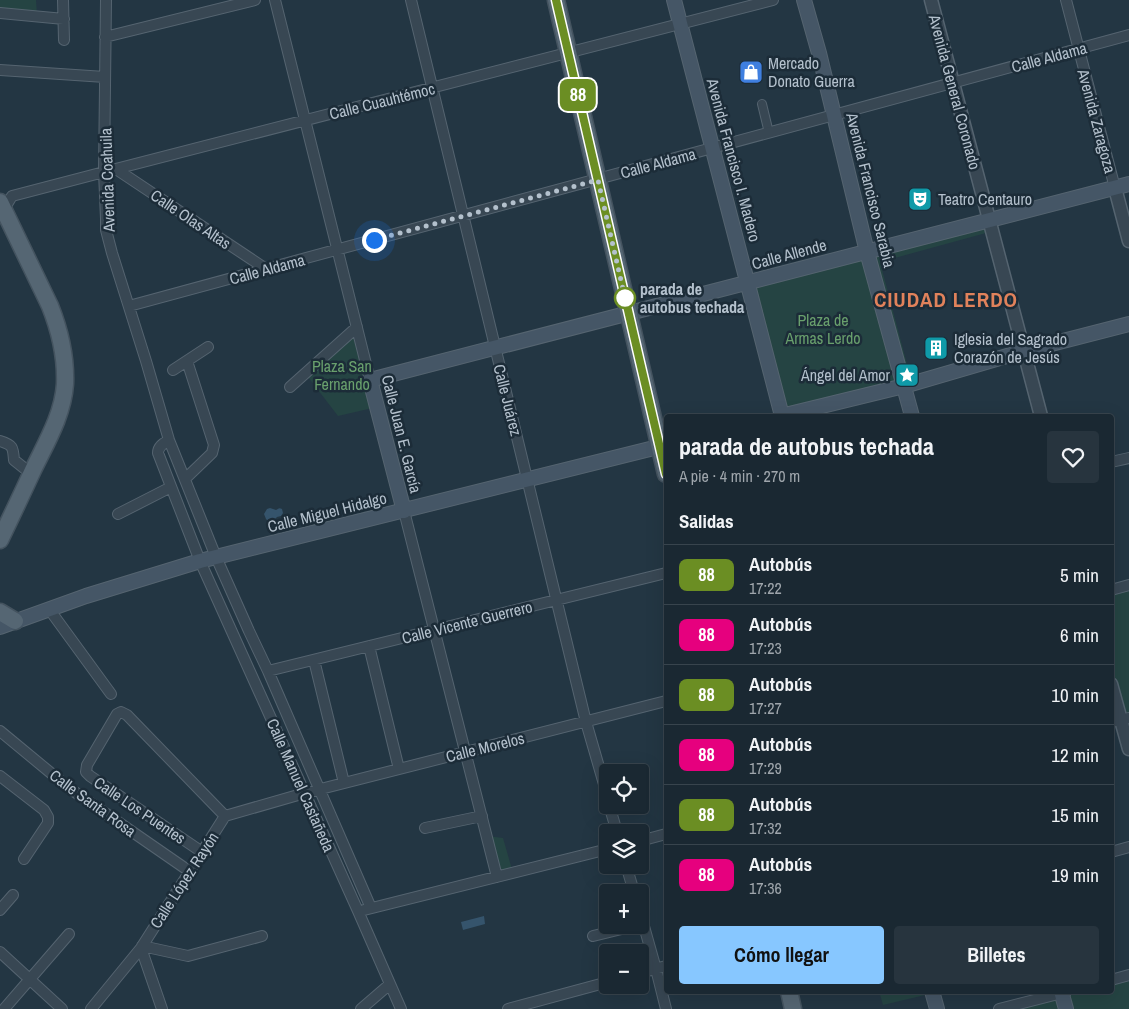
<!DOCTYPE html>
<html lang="es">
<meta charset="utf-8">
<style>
:root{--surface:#1a2832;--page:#27343e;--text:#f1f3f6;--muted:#9fa6ac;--line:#38444d;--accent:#87c7ff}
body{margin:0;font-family:"Archivo Narrow",sans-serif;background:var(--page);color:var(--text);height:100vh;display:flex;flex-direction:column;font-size:19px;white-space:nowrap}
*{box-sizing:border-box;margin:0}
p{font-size:16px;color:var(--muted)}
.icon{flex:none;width:28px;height:28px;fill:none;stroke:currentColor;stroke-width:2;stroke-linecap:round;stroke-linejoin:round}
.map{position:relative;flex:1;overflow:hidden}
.side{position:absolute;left:664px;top:414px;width:450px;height:580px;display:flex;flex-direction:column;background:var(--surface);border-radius:5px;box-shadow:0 5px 20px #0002,0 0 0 1px var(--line)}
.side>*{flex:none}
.badge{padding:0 10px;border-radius:8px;font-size:18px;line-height:32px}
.tools{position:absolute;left:599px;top:764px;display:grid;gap:10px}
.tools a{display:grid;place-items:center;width:50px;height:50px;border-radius:5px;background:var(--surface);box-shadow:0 5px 20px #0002,0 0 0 1px var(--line);font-size:25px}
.you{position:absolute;width:25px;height:25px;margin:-12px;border:4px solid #fff;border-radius:50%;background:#1a73e8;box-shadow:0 0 0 8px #1a73e833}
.map>.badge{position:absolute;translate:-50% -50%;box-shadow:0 0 0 2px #fff}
h2{padding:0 15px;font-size:19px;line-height:45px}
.round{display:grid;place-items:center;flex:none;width:52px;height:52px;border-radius:5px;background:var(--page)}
.overview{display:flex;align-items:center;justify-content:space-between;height:85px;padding:0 15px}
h1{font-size:24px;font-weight:700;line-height:38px}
.cta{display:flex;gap:10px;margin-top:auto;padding:10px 15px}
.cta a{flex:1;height:58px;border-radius:5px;background:var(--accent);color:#111;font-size:20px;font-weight:700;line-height:58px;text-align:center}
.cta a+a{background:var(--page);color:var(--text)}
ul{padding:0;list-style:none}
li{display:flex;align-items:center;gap:15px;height:60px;padding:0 15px;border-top:1px solid var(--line)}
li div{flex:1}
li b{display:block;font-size:19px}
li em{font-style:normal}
li .badge{min-width:55px;font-weight:700;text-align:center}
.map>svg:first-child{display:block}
.green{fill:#254443}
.water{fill:#35546c}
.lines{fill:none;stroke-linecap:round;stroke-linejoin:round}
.pedestrian-casing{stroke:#556470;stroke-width:10}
.minor-casing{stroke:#556470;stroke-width:12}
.tertiary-casing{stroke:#556470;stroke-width:15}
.secondary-casing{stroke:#556470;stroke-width:16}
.primary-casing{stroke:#44535f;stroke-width:19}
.pedestrian{stroke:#384753;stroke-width:8}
.minor{stroke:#384753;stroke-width:10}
.tertiary{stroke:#384753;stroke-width:12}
.secondary{stroke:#455666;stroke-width:14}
.primary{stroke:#556673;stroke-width:16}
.line-casing{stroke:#fff;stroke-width:11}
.line{stroke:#6b8e23;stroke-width:8}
.walk{stroke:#b4c1cd;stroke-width:5;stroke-dasharray:0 9}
.stop-dot{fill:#fff;stroke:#6b8e23;stroke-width:2.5}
.labels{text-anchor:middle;stroke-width:5;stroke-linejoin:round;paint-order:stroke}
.street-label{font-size:16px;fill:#b4c1cd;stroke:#1c2c38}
.poi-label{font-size:16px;fill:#b4c1cd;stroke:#1c2c38;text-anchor:start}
.stop-label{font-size:16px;font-weight:bold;fill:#b4c1cd;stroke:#1c2c38;text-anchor:start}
.park-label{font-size:16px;fill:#69a06d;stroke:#1c2c38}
.district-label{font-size:21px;font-weight:bold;letter-spacing:1px;fill:#e1825b;stroke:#1c2c38}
</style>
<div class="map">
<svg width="1129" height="1009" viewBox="0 0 1129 1009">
<rect width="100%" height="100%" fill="#233643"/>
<!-- green -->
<path class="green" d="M0,0H36L37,15L0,10Z
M984,224L986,233L880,262L912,383L784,416L744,283Z
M356,326L377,407L338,416L305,373Z
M1129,586V718L1119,721L1111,691V590Z
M487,836L503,838L513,873L497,877Z
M1129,976V1009H1002L1070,991H1111V980Z
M879,991H925V995L883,1005Z"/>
<!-- water -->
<path class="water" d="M270,508L276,510C278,509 279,507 282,509L283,513L281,516L277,517L275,519L268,521L266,519L264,514L267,509Z
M484,916L485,924L463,930L461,922Z"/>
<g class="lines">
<!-- pedestrian casing -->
<g class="pedestrian-casing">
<path id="pedestrian" d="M762,104L769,133"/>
</g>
<!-- minor casing -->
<g class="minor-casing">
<path id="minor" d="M63,0L64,40
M106,0L104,172L106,219V230L112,253L146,361L169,440L216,557L249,631L268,671L371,908
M275,0L370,380
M411,0L586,722L608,798
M1066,0L1115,188
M0,13L64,19
M105,37L255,0
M0,70L105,77
M116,169L266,269
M3,211L12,196L104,172L773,0
M129,306L1129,35
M173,370L208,347
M290,387L357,327
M169,440C164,443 158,446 158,453L200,561L358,911L401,1009
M0,441C13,445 13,447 14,460L24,468
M1111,462L1129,458
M185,479L212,453L214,445L187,361
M404,511L497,877
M118,514L171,487
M1111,590L1129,585
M49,609L111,694
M369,646L399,769
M314,660L344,783
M268,671L666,573
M1111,722L1129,718
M0,731L69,788L189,871
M0,776L44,810L48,817V823L24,859
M609,805L617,832
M425,828L482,816
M640,841L666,834
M202,852L90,776L86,772L87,765L117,714L121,712L127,715L225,816
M1111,852L1129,847
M626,865L634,892
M0,910L13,895
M364,910L608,849
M640,912L656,969L666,1009
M593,936L638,925
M142,946L188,956L262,936
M141,948L162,1009
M0,952L62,1009
M640,973L666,966
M1111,980L1129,975
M4,1009L69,934
M91,1009L141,948L225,816L305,793L666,701
M361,1009L390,984
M508,1009L608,982
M999,1009L1066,992"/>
</g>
<!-- tertiary casing -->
<g class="tertiary-casing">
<path id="tertiary" d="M931,0L1041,416
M1115,188L1129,241
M1111,684L1129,749"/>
</g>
<!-- secondary casing -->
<g class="secondary-casing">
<path id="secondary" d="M674,0L782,416
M804,0L819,53L867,252L912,416
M781,416L904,386L1024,351L1129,324
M404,511L370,380L1129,184
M0,627L86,596L200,561L666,445
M932,991L937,1009
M1061,991L1066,1009"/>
</g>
<!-- primary casing -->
<g class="primary-casing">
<path id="primary" d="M556,0L666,474
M0,202L50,306C60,331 66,357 65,384C63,415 46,443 33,470C22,494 11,517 0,540
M0,612L15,621
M789,991L793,1009"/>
</g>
<!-- pedestrian -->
<use href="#pedestrian" class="pedestrian"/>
<!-- minor -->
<use href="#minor" class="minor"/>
<!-- tertiary -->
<use href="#tertiary" class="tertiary"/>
<!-- secondary -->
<use href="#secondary" class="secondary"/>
<!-- primary -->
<use href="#primary" class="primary"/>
</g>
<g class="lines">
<!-- line casing -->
<g class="line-casing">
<path id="line" d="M556,0L666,474"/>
</g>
<!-- line -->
<use href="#line" class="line"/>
<!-- walk -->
<path class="walk" d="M374,240L598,180L625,298"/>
</g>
<!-- icons -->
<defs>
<g id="shop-square" transform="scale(1.25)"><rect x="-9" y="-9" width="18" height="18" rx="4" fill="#3f7fe0" stroke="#1c2c38"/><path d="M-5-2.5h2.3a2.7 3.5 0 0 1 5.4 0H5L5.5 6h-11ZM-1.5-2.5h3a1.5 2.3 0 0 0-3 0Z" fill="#fff"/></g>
<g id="theatre-square" transform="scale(1.25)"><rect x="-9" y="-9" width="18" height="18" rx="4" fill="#0f9aa8" stroke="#1c2c38"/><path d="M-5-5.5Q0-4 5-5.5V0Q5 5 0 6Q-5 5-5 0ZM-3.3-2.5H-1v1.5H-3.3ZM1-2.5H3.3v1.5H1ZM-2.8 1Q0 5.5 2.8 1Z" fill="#fff"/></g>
<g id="building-square" transform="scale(1.25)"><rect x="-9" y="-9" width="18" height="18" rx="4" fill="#0f9aa8" stroke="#1c2c38"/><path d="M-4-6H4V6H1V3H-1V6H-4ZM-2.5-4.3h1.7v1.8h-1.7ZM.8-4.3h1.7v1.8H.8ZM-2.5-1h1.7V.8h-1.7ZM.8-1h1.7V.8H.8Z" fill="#fff"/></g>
<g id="sight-square" transform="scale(1.25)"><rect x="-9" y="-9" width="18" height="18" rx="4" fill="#0f9aa8" stroke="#1c2c38"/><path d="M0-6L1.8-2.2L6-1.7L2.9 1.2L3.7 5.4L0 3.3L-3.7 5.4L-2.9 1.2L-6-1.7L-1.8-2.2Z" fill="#fff"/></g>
</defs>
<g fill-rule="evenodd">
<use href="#shop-square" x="751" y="72"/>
<use href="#theatre-square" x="920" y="199"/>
<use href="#building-square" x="936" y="348"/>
<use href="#sight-square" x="907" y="375"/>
</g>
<!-- markers -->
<circle class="stop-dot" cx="625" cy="298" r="10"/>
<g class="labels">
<!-- street labels -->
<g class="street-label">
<text transform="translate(1049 57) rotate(-15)" y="6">Calle Aldama</text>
<text transform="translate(955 92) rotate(75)" y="6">Avenida General Coronado</text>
<text transform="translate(382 101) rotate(-14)" y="6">Calle Cuauhtémoc</text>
<text transform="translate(1097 121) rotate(75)" y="6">Avenida Zaragoza</text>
<text transform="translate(734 160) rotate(75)" y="6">Avenida Francisco I. Madero</text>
<text transform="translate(658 163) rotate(-15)" y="6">Calle Aldama</text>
<text transform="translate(107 180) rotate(-92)" y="6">Avenida Coahuila</text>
<text transform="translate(871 190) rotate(76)" y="6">Avenida Francisco Sarabia</text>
<text transform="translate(191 219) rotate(34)" y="6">Calle Olas Altas</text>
<text transform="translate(789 254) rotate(-15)" y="6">Calle Allende</text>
<text transform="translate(267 269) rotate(-15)" y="6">Calle Aldama</text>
<text transform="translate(508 400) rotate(76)" y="6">Calle Juárez</text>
<text transform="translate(402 434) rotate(76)" y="6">Calle Juan E. García</text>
<text transform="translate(327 512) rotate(-14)" y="6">Calle Miguel Hidalgo</text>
<text transform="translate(467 622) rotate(-14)" y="6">Calle Vicente Guerrero</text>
<text transform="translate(485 747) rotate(-14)" y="6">Calle Morelos</text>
<text transform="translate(301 785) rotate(66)" y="6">Calle Manuel Castañeda</text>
<text transform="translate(93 803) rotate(36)" y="6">Calle Santa Rosa</text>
<text transform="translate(140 810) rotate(34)" y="6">Calle Los Puentes</text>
<text transform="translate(184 880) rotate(-57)" y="6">Calle López Rayón</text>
</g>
<!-- poi labels -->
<g class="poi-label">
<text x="768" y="69">Mercado<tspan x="768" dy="18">Donato Guerra</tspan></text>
<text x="938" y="205">Teatro Centauro</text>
<text x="954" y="345">Iglesia del Sagrado<tspan x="954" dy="18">Corazón de Jesús</tspan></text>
<text x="890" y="381" text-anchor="end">Ángel del Amor</text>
</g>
<!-- stop labels -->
<g class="stop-label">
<text x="640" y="295">parada de<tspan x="640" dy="18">autobus techada</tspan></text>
</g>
<!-- park labels -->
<g class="park-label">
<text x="823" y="326">Plaza de<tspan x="823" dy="18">Armas Lerdo</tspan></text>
<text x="342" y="372">Plaza San<tspan x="342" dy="18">Fernando</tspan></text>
</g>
<!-- district labels -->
<g class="district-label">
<text x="946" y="307">CIUDAD LERDO</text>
</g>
</g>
</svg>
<div class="tools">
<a><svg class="icon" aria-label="locate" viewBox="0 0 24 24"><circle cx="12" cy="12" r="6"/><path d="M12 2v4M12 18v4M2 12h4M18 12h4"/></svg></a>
<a><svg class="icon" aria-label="layers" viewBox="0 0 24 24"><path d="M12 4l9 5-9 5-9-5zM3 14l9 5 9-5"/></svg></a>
<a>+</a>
<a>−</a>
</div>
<div class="you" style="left:374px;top:240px"></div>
<b class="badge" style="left:578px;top:95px;background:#6b8e23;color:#fff">88</b>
<section class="side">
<div class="overview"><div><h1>parada de autobus techada</h1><p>A pie · 4 min · 270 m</p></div><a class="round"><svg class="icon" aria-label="heart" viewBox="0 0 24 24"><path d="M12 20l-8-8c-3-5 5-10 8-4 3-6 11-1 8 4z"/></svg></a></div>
<h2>Salidas</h2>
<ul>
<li><span class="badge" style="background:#6b8e23;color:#fff">88</span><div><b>Autobús</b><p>17:22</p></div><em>5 min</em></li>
<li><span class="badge" style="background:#e6007e;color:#fff">88</span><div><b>Autobús</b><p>17:23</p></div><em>6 min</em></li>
<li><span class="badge" style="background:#6b8e23;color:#fff">88</span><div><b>Autobús</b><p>17:27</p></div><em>10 min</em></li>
<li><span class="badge" style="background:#e6007e;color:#fff">88</span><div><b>Autobús</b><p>17:29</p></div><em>12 min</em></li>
<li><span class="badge" style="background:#6b8e23;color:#fff">88</span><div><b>Autobús</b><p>17:32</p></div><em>15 min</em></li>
<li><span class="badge" style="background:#e6007e;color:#fff">88</span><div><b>Autobús</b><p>17:36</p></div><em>19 min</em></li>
</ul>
<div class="cta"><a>Cómo llegar</a><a>Billetes</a></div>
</section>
</div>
